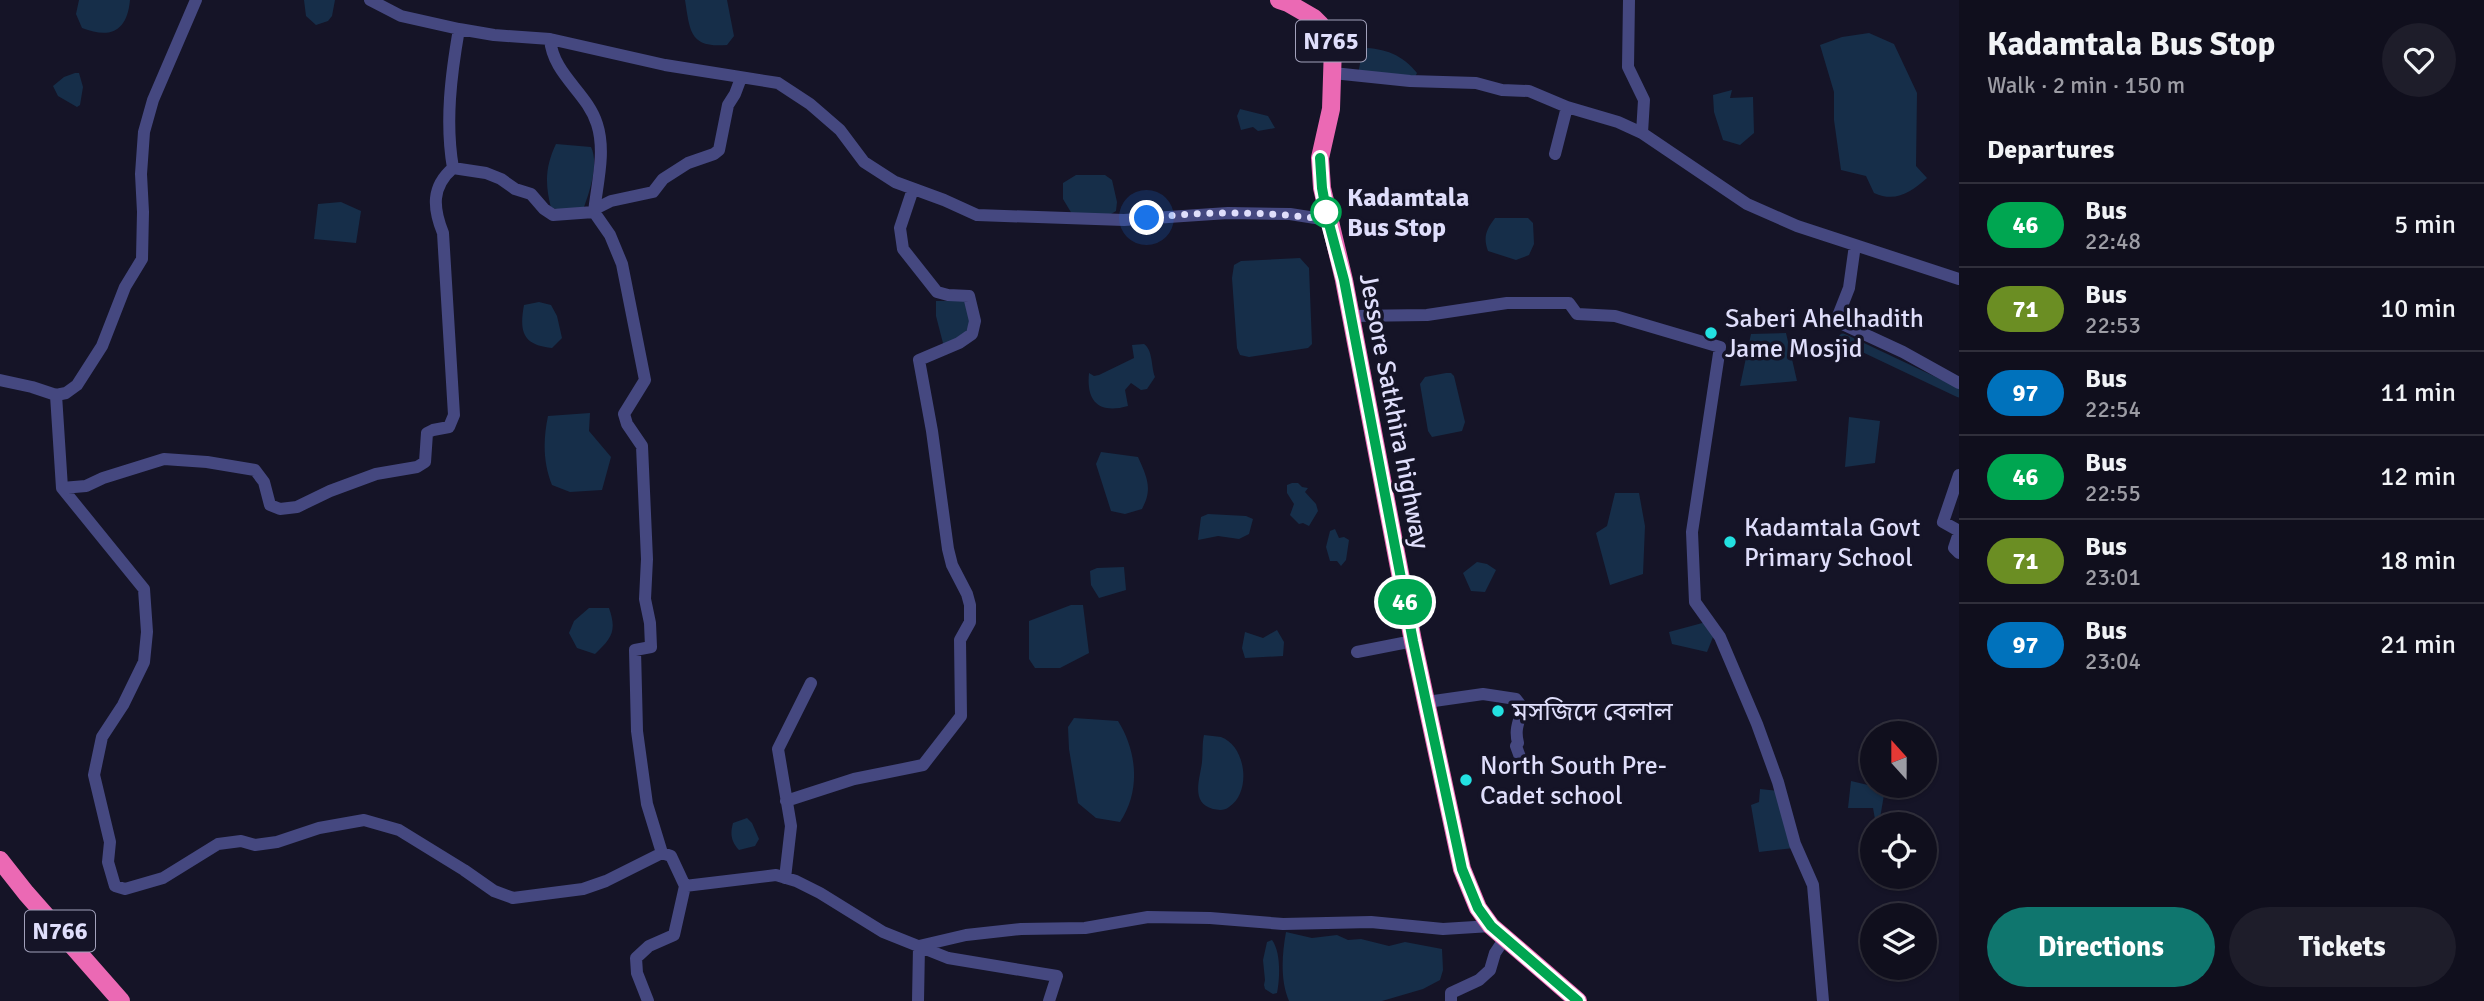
<!DOCTYPE html>
<meta charset="utf-8">
<style>
:root{--surface:#100f1d;--page:#1e1d2a;--text:#f1f3f6;--muted:#9c9ca4;--line:#302f3b;--accent:#0f766e}
body{margin:0;font-family:Signika,"Noto Sans Bengali",sans-serif;background:var(--page);color:var(--text);height:100vh;display:flex;flex-direction:column;font-size:26px;white-space:nowrap}
*{box-sizing:border-box;margin:0}
p{font-size:23px;color:var(--muted)}
.icon{flex:none;width:38px;height:38px;fill:none;stroke:currentColor;stroke-width:2;stroke-linecap:round;stroke-linejoin:round}
.map{position:relative;flex:1;overflow:hidden}
.panel{display:flex;flex-direction:column;background:var(--surface);width:525px}
.panel>*{flex:none}
.badge{padding:0 14px;border-radius:23px;font-size:24px;line-height:46px}
.needle{width:46px;rotate:339deg}
.tools{position:absolute;left:1860px;top:721px;display:grid;gap:14px}
.tools a{display:grid;place-items:center;width:77px;height:77px;border-radius:50%;background:var(--surface);box-shadow:0 2px 5px #0004,0 0 0 2px var(--line);font-size:35px}
.you{position:absolute;width:35px;height:35px;margin:-18px;border:5px solid #fff;border-radius:50%;background:#1a73e8;box-shadow:0 0 0 10px #1a73e833}
.map>.badge{position:absolute;translate:-50% -50%;box-shadow:0 0 0 4px #fff}
h2{padding:0 28px;font-size:26px;line-height:63px}
.round{display:grid;place-items:center;flex:none;width:74px;height:74px;border-radius:37px;background:var(--page)}
.head{display:flex;align-items:center;justify-content:space-between;height:119px;padding:0 28px}
h1{font-size:33px;font-weight:700;line-height:52px}
.button{display:flex;gap:14px;margin-top:auto;padding:14px 28px}
.button a{flex:1;height:80px;border-radius:42px;background:var(--accent);color:#fff;font-size:28px;font-weight:700;line-height:80px;text-align:center}
.button a+a{background:var(--page);color:var(--text)}
ul{padding:0;list-style:none}
li{display:flex;align-items:center;gap:21px;height:84px;padding:0 28px;border-top:2px solid var(--line)}
li div{flex:1}
li b{display:block;font-size:26px}
li em{font-style:normal}
li .badge{min-width:77px;font-weight:700;text-align:center}
main{display:flex;flex:1;min-height:0}
.map>svg:first-child{display:block}
.water{fill:#162e49}
.lines{fill:none;stroke-linecap:round;stroke-linejoin:round}
.canal{stroke:#162e49;stroke-width:9}
.minor{stroke:#454880;stroke-width:12}
.highway{stroke:#eb69b4;stroke-width:18}
.line-casing{stroke:#fff;stroke-width:16}
.line{stroke:#00a651;stroke-width:10}
.walk{stroke:#dfdefb;stroke-width:7;stroke-dasharray:0 12.6}
.stop-dot{fill:#fff;stroke:#00a651;stroke-width:3.5}
.poi-dot{fill:#23e1e1;stroke:#151427;stroke-width:2.5}
.labels{text-anchor:middle;stroke-width:7;stroke-linejoin:round;paint-order:stroke}
.shield{fill:#151427;stroke:#a2a1bb;stroke-width:2}
.shield-label{font-size:24px;font-weight:bold;fill:#dfdefb}
.stop-label{font-size:26px;font-weight:bold;fill:#dfdefb;stroke:#151427;text-anchor:start}
.poi-label{font-size:26px;fill:#dfdefb;stroke:#151427;text-anchor:start}
.street-label{font-size:26px;fill:#dfdefb;stroke:#151427}
</style>
<main>
<div class="map">
<svg width="1959" height="1001" viewBox="0 0 1959 1001">
<rect width="100%" height="100%" fill="#151427"/>
<!-- water -->
<path class="water" d="M79,0H130C127,32 110,39 82,28L76,14Z
M304,0H335L332,16L328,21L316,25L306,16Z
M685,0H727L734,36L727,45C690,48 690,32 685,0Z
M1869,33L1894,44L1917,93L1916,166L1927,178C1911,192 1896,203 1874,193L1866,176L1841,170L1834,120V92L1820,45L1842,37Z
M1363,48C1384,48 1403,55 1417,73L1415,77L1358,74Z
M75,73H79L83,87L80,105L77,107L58,96L53,86L64,77Z
M1732,90L1730,98L1753,97L1754,133L1740,145L1723,140L1714,112L1713,95Z
M1240,109L1268,116L1275,128L1258,131L1253,127L1241,130L1237,116Z
M556,144L591,147C599,163 590,191 584,207L569,211L551,208C545,184 545,167 556,144Z
M1076,175H1105L1112,180L1117,202L1116,211L1111,214H1072L1063,199V183Z
M341,202L361,211L356,243L314,239L318,204Z
M1495,218H1528L1533,223L1534,244L1529,255L1516,260L1488,251C1483,237 1486,230 1495,218Z
M1300,258L1309,268L1312,344L1308,348L1249,357L1240,355L1237,348L1232,278L1234,265L1241,261Z
M936,301H965L971,328L944,347L936,316Z
M539,302L551,305L557,316L562,338L552,348C523,345 519,332 524,305Z
M1786,333L1797,381L1740,386L1751,334Z
M1144,344C1153,350 1151,367 1155,377L1147,389L1141,390L1131,383L1125,390L1128,406C1100,414 1086,403 1089,373L1094,376L1099,375L1134,358L1132,345Z
M1446,373H1451L1454,376L1465,422L1462,431L1432,437L1428,431L1420,384L1425,377Z
M590,413L589,431L611,457L602,490L570,492L552,485C543,462 543,440 548,416Z
M1849,417L1880,421L1875,463L1845,467Z
M1101,452L1138,457C1147,477 1153,489 1142,509L1125,514L1111,511L1096,464Z
M1292,483H1298L1302,487L1308,488L1305,492L1316,504L1318,511L1309,526L1303,523L1299,524L1290,515L1294,504L1287,493V485Z
M1615,493H1639L1645,526L1643,574L1610,585L1596,533L1607,526Z
M1208,514L1246,516L1253,519L1249,534L1239,539L1218,536L1198,540L1201,517Z
M1335,529L1339,538L1344,537L1349,540L1346,560L1341,566L1337,561H1330L1326,547L1330,531Z
M1477,562L1487,564L1496,570L1485,592L1471,591L1463,573Z
M1124,567L1126,590L1099,598L1091,585L1090,571L1097,568Z
M1071,605H1083L1089,653L1060,668H1035L1029,659V621Z
M589,608H609C617,631 612,638 595,654L577,648L569,633L574,621Z
M1706,622L1713,637L1707,652L1672,644L1669,632Z
M1277,630L1284,642L1283,656L1245,658L1242,648L1245,632L1263,638Z
M1074,718L1118,721C1137,751 1141,791 1120,822L1096,818L1078,803L1069,749L1068,727Z
M1204,735C1209,736 1216,736 1221,737C1246,746 1252,792 1229,807C1224,811 1218,810 1213,809C1190,803 1200,779 1202,762C1203,752 1202,744 1204,735Z
M1851,781L1885,789L1880,818L1875,819L1873,808H1848Z
M1760,789L1779,791L1794,848L1759,852L1751,805L1759,802Z
M747,818L752,823L759,839L755,846L739,850C731,841 730,834 733,823Z
M1286,932L1312,938L1337,935L1348,940L1361,939L1389,946L1405,942L1442,949L1443,970L1440,980L1423,989L1382,1001H1289C1280,980 1282,954 1286,932Z
M1272,940C1281,952 1280,978 1277,993L1273,994L1265,989L1264,985L1265,980L1263,960L1267,942Z"/>
<g class="lines">
<!-- canal -->
<path class="canal" d="M1843,338L1959,393"/>
<!-- minor -->
<path class="minor" d="M370,0L401,16L459,29L494,35L550,39L665,65L778,83L810,104L840,130L864,162L895,182L944,200L977,215L1124,220L1228,213L1290,214L1328,220
M1333,73L1410,81L1476,83L1502,90L1529,91L1567,107
M1642,133L1747,204L1797,226L1959,279
M1555,154L1567,107L1618,122L1642,133L1644,100L1628,67L1629,0
M453,168L486,173L501,179L515,189L531,194L544,209L553,215L594,212C597,184 606,152 597,124C587,92 553,75 550,39
M595,209L611,201L653,192L663,179L688,163L714,154L719,150L728,105L735,94L741,78
M1855,245L1849,288L1836,321L1903,352L1959,383
M1350,316L1427,315L1507,303H1569L1577,314L1615,316L1720,347L1692,532L1695,602L1720,637L1757,724L1778,782L1795,844L1813,885L1823,1001
M0,380L32,387L56,395L66,393L77,385L102,346L125,287L142,259L143,212L141,174L144,132L153,100L196,0
M56,395L62,488L144,589L147,632L144,662L123,705L102,737L94,775L110,842L108,862L115,886L125,889L163,878L218,844L241,841L255,845L277,842L319,828L364,820L399,830L464,870L494,891L513,898L583,889L606,881L662,853L647,804L637,731L635,650L651,647L650,623L645,599L647,559L642,446L627,424L624,414L645,380L622,264L610,235L594,212
M1959,475L1943,522L1959,531
M62,488L86,486L103,478L164,459L207,462L255,470L264,482L270,505L280,509L297,507L330,491L376,474L417,467L425,462L427,433L433,430L449,427L454,415L443,233C433,208 431,187 453,168C445,122 451,75 459,29
M1959,533L1954,548L1959,553
M1357,652L1413,641
M1427,702L1483,694L1516,699L1522,707C1520,722 1514,727 1518,743L1516,746L1520,757
M786,801L854,779L923,765L961,716L960,640L970,622V605L967,594L952,565L948,549L932,431L919,360L959,343L972,334L975,321L969,296L948,295L937,292L903,249L900,228L913,189
M662,853L671,856L685,886L776,875L796,881L820,893L883,932L948,958L1057,976L1049,1001
M785,878L791,826L778,749L811,683
M648,1001L637,973L636,958L649,946L674,935L685,886
M918,1001L919,946L966,935L1021,929L1085,928L1148,917L1210,918L1283,924L1371,922L1443,929L1491,926
M1451,1001V993L1479,980L1490,970L1495,953L1505,938"/>
<!-- highway -->
<path class="highway" d="M1279,0L1288,3L1314,18L1320,24L1333,46L1331,109L1320,158L1322,188L1344,280L1413,641L1462,869L1478,908L1491,926L1578,1001
M0,860L26,893L121,1001"/>
</g>
<g class="lines">
<!-- line casing -->
<g class="line-casing">
<path id="line" d="M1320,158L1322,188L1328,220L1344,280L1413,641L1462,869L1478,908L1491,926L1578,1001"/>
</g>
<!-- line -->
<use href="#line" class="line"/>
<!-- walk -->
<path class="walk" d="M1147,218C1207,211 1268,211 1328,220L1326,212"/>
</g>
<!-- markers -->
<circle class="stop-dot" cx="1326" cy="212" r="14"/>
<g class="poi-dot">
<circle cx="1711" cy="333" r="7"/>
<circle cx="1730" cy="542" r="7"/>
<circle cx="1498" cy="711" r="7"/>
<circle cx="1466" cy="780" r="7"/>
</g>
<g class="labels">
<!-- shield labels -->
<g class="shield">
<rect x="1296" y="20.5" width="70" height="41" rx="5"/>
<rect x="25" y="910.5" width="70" height="41" rx="5"/>
</g>
<g class="shield-label">
<text x="1331" y="49">N765</text>
<text x="60" y="939">N766</text>
</g>
<!-- stop labels -->
<g class="stop-label">
<text x="1347" y="206">Kadamtala<tspan x="1347" dy="30">Bus Stop</tspan></text>
</g>
<!-- poi labels -->
<g class="poi-label">
<text x="1725" y="327">Saberi Ahelhadith<tspan x="1725" dy="30">Jame Mosjid</tspan></text>
<text x="1744" y="536">Kadamtala Govt<tspan x="1744" dy="30">Primary School</tspan></text>
<text x="1512" y="720">মসজিদে বেলাল</text>
<text x="1480" y="774">North South Pre-<tspan x="1480" dy="30">Cadet school</tspan></text>
</g>
<!-- street labels -->
<g class="street-label">
<text transform="translate(1395 411) rotate(79)" y="9">Jessore Satkhira highway</text>
</g>
</g>
</svg>
<div class="tools">
<a><svg class="needle" viewBox="-14 -14 28 28"><path d="M0-13l5 13h-10z" fill="#e53935"/><path d="M0 13l5-13h-10z" fill="#9c9ca4"/></svg></a>
<a><svg class="icon" aria-label="locate" viewBox="0 0 24 24"><circle cx="12" cy="12" r="6"/><path d="M12 2v4M12 18v4M2 12h4M18 12h4"/></svg></a>
<a><svg class="icon" aria-label="layers" viewBox="0 0 24 24"><path d="M12 4l9 5-9 5-9-5zM3 14l9 5 9-5"/></svg></a>
</div>
<div class="you" style="left:1147px;top:218px"></div>
<b class="badge" style="left:1405px;top:602px;background:#00a651;color:#fff">46</b>
</div>
<section class="panel">
<div class="head"><div><h1>Kadamtala Bus Stop</h1><p>Walk · 2 min · 150 m</p></div><a class="round"><svg class="icon" aria-label="heart" viewBox="0 0 24 24"><path d="M12 20l-8-8c-3-5 5-10 8-4 3-6 11-1 8 4z"/></svg></a></div>
<h2>Departures</h2>
<ul>
<li><span class="badge" style="background:#00a651;color:#fff">46</span><div><b>Bus</b><p>22:48</p></div><em>5 min</em></li>
<li><span class="badge" style="background:#6b8e23;color:#fff">71</span><div><b>Bus</b><p>22:53</p></div><em>10 min</em></li>
<li><span class="badge" style="background:#0072bc;color:#fff">97</span><div><b>Bus</b><p>22:54</p></div><em>11 min</em></li>
<li><span class="badge" style="background:#00a651;color:#fff">46</span><div><b>Bus</b><p>22:55</p></div><em>12 min</em></li>
<li><span class="badge" style="background:#6b8e23;color:#fff">71</span><div><b>Bus</b><p>23:01</p></div><em>18 min</em></li>
<li><span class="badge" style="background:#0072bc;color:#fff">97</span><div><b>Bus</b><p>23:04</p></div><em>21 min</em></li>
</ul>
<div class="button"><a>Directions</a><a>Tickets</a></div>
</section>
</main>
